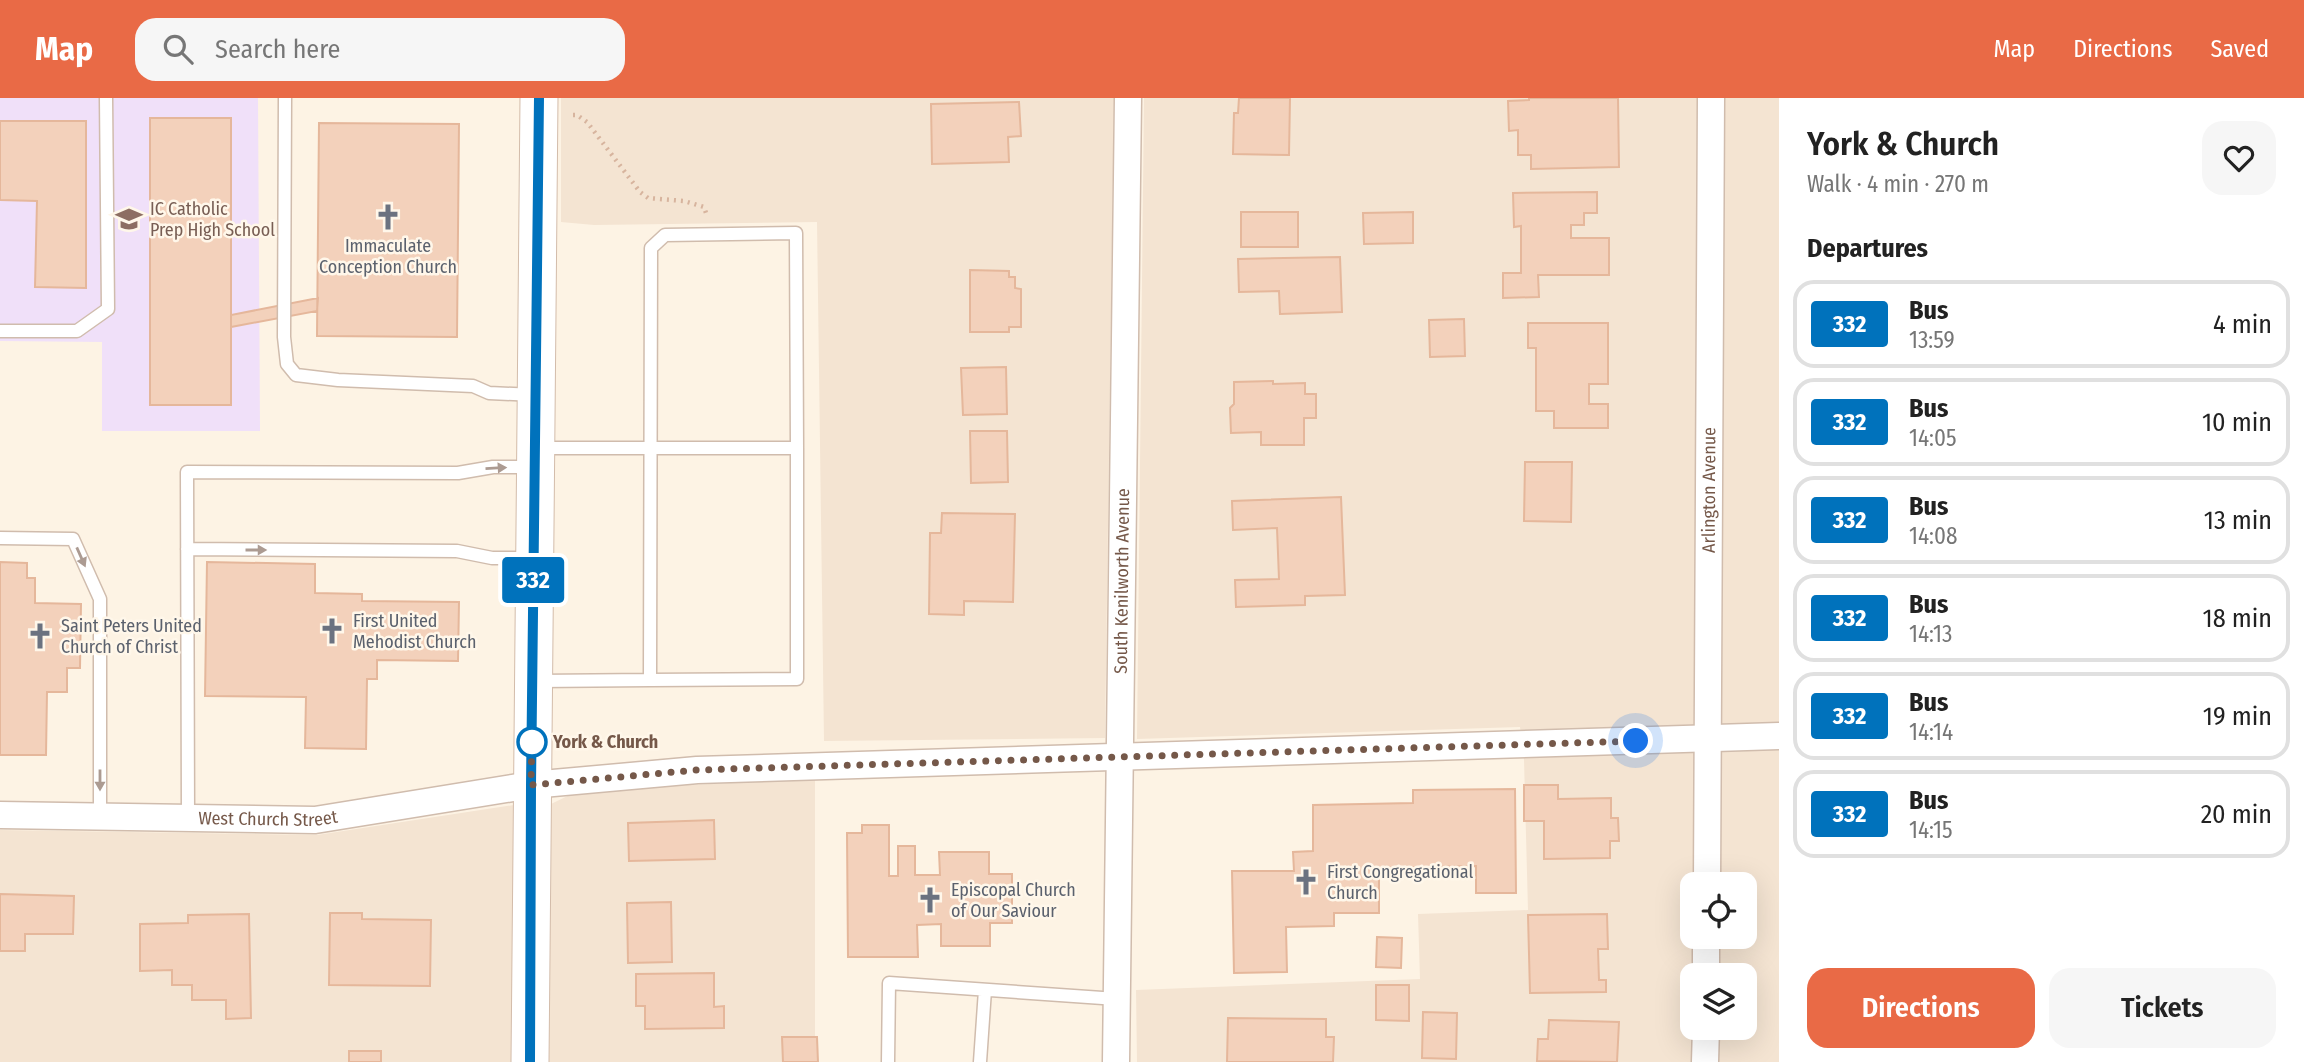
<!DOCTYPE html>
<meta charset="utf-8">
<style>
:root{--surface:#fff;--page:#f6f6f6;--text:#222;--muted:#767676;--line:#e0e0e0;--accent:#e96a46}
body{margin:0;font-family:"Fira Sans Condensed",sans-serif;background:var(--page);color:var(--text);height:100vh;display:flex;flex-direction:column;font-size:26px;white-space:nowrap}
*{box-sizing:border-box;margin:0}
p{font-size:23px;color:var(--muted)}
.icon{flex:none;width:38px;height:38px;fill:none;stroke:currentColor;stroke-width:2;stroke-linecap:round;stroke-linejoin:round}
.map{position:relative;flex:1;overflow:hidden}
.panel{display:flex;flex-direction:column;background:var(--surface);width:525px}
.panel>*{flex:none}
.badge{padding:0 14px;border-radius:5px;font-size:24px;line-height:46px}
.tools{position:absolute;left:1680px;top:774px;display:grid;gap:14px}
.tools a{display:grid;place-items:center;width:77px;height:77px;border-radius:14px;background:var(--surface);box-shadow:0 7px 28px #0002;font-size:35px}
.you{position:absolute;width:35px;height:35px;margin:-18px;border:5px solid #fff;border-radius:50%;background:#1a73e8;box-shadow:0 0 0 10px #1a73e833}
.map>.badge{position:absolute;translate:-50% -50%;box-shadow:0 0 0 4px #fff}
h2{padding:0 28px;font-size:26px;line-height:63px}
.round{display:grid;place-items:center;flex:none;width:74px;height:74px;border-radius:21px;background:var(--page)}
.summary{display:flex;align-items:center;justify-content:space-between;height:119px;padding:0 28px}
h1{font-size:33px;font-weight:600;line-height:52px}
.primary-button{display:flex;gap:14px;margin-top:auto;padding:14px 28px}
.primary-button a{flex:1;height:80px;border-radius:21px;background:var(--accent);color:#fff;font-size:28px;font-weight:600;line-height:80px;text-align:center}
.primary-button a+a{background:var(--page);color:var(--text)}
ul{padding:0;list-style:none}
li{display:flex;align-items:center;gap:21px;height:88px;margin:0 14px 10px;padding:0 14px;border:4px solid var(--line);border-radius:21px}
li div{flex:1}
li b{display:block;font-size:26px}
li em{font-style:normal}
li .badge{min-width:77px;font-weight:700;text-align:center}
header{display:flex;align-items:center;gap:42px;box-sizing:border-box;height:98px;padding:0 35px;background:var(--accent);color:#fff}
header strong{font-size:33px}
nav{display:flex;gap:38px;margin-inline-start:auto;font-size:24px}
.search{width:490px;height:63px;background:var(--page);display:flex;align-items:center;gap:18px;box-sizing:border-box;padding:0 24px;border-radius:21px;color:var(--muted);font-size:26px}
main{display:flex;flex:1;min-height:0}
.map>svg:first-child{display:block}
.residential{fill:#f4e4d2;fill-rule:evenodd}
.education{fill:#f0e0f9}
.building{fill:#f3d1bb;stroke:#e5b79b;stroke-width:2}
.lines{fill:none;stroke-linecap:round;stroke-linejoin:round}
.service-casing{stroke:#d0bcad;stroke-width:15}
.minor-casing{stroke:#d0bcad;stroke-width:29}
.secondary-casing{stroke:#d3bcaa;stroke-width:39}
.path{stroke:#d7b49e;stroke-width:4.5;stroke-dasharray:2 5;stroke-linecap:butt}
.service{stroke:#fff;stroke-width:12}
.minor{stroke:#fff;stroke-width:26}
.secondary{stroke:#fff;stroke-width:37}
.oneway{fill:#ac9b92}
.line-casing{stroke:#fff;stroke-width:16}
.line{stroke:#0072bc;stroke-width:10}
.walk{stroke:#755849;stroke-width:7;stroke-dasharray:0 12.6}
.stop-dot{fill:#fff;stroke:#0072bc;stroke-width:3.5}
.labels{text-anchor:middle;stroke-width:5;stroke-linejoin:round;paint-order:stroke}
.education-label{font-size:18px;fill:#785e54;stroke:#fff7ea;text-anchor:start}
.worship-label{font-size:18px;fill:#5b616d;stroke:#fff7ea;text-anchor:start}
.street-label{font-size:18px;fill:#755849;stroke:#fff7ea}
.stop-label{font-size:18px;font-weight:bold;fill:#755849;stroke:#fff7ea;text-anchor:start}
</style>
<header>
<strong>Map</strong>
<div class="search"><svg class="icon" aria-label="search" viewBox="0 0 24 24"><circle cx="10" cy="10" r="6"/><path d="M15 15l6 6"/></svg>Search here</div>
<nav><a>Map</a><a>Directions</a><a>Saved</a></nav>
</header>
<main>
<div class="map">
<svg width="1779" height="964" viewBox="0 0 1779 964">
<rect width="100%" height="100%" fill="#fdf3e4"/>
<!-- residential -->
<path class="residential" d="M561,0H1114L1105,640L824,643L817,124L594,127L561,124Z
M1144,0H1779V964H1137L1136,892L1420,881L1418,816L1528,812L1524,662L1520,629L1137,641ZM1692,786H1745V838H1692ZM1692,877H1745V929H1692Z
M815,681V964H549L551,706L580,692Z
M514,707L512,964H0V732L317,737Z"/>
<!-- education -->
<path class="education" d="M0,0H258L260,333H102V244L0,243Z"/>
<!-- building -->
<path class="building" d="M1239,0H1290L1289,57L1233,56L1234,15H1238Z
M1529,0H1618L1619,69L1531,71V57H1518V32L1509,33L1508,3L1529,2Z
M1019,4L1021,38L1008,39L1009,64L932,66L931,6Z
M150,20H231V307H150Z
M0,23H86V190L35,189L37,103L0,102Z
M319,25L459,26L457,239L317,238Z
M1597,94V115H1584V127H1571V140H1609V177H1538L1539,199L1503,200V175H1521V128L1514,129L1513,95Z
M1241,114H1298V149H1241Z
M1413,114V145L1364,146L1363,115Z
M1340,159L1342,214L1280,216L1279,193L1239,194L1238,161Z
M970,172L1009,173V179H1015V190L1021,191V229H1009V234H970Z
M318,200L317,213L231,229V217Z
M1464,221L1465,258L1430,259L1429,222Z
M1528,225H1608V286H1589V306H1608V330H1554V313H1536V250H1528Z
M1006,269L1007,316L963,317L961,270Z
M1273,283V286L1305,285V296H1316V320H1304V347H1261V334L1231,335L1230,310L1234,306V284Z
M970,333H1007L1008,384L971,385Z
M1525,364H1572L1571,424L1524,423Z
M1341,399L1345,497L1305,498V507L1236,509L1235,482L1279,481L1277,430L1233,432L1232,403Z
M942,415L1015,416L1013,504L964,503V517L929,516L930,435H941Z
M0,464L27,465V480H35V505L81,506L80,570H67V594H47L46,657H0Z
M207,464L315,466V495L362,496V503L459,504L458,563L377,562V581H367L366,651L305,650L306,599L205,598Z
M1524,687H1558V701L1611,700V720H1618L1619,743H1610V760L1544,761V723H1524Z
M1515,691L1516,795H1476V768L1379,770V815H1334V828L1286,829L1287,874L1234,875L1232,773H1294L1293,754L1313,753V707L1413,705V692Z
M714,722L715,761L629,763L628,725Z
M862,727H889V778H898V748H915V777H940L939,754H989V776H1012V825H990V848H941V826L917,827L918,859H848L847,735H862Z
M0,796L74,798L73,836H25V853H0Z
M671,804L672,864L628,865L627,805Z
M330,815H362V821L431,822L430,888L329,887Z
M249,816L251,920L226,921V902H192V887H172V872L140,873V826L188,825V817Z
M1607,816L1608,851H1598L1599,882H1606V894L1530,895L1528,817Z
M1377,839L1402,840L1401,870L1376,869Z
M714,875V909L724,908V930L645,931V908H636V876Z
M1376,887H1409V923L1376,922Z
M1423,914L1457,915L1456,961L1422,960Z
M1228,920L1326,921V939H1334L1333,964H1227Z
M1549,922L1619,924L1617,964L1537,963L1538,941H1548Z
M782,939H817L818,964H783Z
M349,953H381V964H349Z"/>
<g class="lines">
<!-- service casing -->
<g class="service-casing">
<path id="service" d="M285,0L284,239L287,266L296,277L338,282L473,288L489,295L535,297
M0,233H77L108,211L106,0
M0,440L73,441L100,501V718
M187,451L457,453L492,460H533
M650,582L797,581V350
M537,583L650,582L651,150L665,137L796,135L797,350H537
M188,720L187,374L458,375L493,369H534
M888,964L889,885L1117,901
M980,964L985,892"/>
</g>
<!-- minor casing -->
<g class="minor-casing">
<g id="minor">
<path id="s1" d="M0,717L315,722L531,687L697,672L1779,638"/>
<path id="s2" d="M1707,786L1711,0"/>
<path d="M1706,877V838"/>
<path id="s3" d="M1116,964L1128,0"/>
<path d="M1705,964L1706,929"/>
</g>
</g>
<!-- secondary casing -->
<g class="secondary-casing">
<path id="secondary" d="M530,964L539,0"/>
</g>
<!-- path -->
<path class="path" d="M573,17H577L587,24L640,94L648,100L684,103L704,109L707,118"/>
<!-- service -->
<use href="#service" class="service"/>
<!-- minor -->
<use href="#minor" class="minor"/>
<!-- secondary -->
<use href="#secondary" class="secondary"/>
</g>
<!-- one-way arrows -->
<defs><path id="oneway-solid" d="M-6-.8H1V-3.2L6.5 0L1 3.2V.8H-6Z" transform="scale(1.75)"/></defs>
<g class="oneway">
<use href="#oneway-solid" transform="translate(496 370) rotate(-3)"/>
<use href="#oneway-solid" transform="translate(256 452)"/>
<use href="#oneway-solid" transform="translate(81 459) rotate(66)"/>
<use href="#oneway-solid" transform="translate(100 682) rotate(90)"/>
</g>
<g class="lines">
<!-- line casing -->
<g class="line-casing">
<path id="line" d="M530,964L531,687L539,0"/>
</g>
<!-- line -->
<use href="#line" class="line"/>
<!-- walk -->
<path class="walk" d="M532,644V635L531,687L697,672L1636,643"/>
</g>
<!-- icons -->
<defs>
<g id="church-bare" transform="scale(2.1)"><path d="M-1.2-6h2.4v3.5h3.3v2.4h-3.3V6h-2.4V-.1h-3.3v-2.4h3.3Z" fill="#6b7280" stroke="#fff7ea" stroke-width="2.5" paint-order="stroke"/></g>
<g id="school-bare" transform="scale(2.1)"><path d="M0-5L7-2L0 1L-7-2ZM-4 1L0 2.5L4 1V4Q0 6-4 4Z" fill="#8d6e63" stroke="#fff7ea" stroke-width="2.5" paint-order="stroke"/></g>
</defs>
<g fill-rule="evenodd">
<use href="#church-bare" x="388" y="119"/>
<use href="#school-bare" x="129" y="121"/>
<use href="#church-bare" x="332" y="533"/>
<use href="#church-bare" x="40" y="538"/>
<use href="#church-bare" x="1306" y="784"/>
<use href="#church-bare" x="930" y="802"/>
</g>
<!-- markers -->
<circle class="stop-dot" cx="532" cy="644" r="14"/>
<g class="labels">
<!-- education labels -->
<g class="education-label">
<text x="150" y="117">IC Catholic<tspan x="150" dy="21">Prep High School</tspan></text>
</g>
<!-- worship labels -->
<g class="worship-label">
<text x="388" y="154" text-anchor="middle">Immaculate<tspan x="388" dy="21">Conception Church</tspan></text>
<text x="353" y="529">First United<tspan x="353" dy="21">Mehodist Church</tspan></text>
<text x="61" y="534">Saint Peters United<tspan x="61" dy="21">Church of Christ</tspan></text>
<text x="1327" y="780">First Congregational<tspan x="1327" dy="21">Church</tspan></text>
<text x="951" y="798">Episcopal Church<tspan x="951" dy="21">of Our Saviour</tspan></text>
</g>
<!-- street labels -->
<g class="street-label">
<text dy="6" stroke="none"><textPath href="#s2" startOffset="394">Arlington Avenue</textPath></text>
<text dy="6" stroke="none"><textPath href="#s3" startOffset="481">South Kenilworth Avenue</textPath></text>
<text dy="6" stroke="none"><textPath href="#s1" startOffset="268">West Church Street</textPath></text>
</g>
<!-- stop labels -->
<g class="stop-label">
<text x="553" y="650">York &amp; Church</text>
</g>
</g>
</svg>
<div class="tools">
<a><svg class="icon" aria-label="locate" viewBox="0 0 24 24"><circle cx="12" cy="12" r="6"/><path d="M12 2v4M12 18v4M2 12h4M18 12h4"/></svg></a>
<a><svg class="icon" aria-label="layers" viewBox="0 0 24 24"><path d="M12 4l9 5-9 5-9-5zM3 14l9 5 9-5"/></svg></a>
</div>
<div class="you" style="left:1636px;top:643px"></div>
<b class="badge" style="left:533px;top:482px;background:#0072bc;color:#fff">332</b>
</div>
<section class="panel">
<div class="summary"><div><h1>York &amp; Church</h1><p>Walk · 4 min · 270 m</p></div><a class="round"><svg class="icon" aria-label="heart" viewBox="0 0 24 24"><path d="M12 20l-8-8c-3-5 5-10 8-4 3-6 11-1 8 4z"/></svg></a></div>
<h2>Departures</h2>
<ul>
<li><span class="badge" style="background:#0072bc;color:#fff">332</span><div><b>Bus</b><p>13:59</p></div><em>4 min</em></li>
<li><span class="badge" style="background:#0072bc;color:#fff">332</span><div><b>Bus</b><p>14:05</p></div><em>10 min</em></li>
<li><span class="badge" style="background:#0072bc;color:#fff">332</span><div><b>Bus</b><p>14:08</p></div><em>13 min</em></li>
<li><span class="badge" style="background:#0072bc;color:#fff">332</span><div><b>Bus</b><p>14:13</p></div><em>18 min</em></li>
<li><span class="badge" style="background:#0072bc;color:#fff">332</span><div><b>Bus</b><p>14:14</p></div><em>19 min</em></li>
<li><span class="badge" style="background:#0072bc;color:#fff">332</span><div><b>Bus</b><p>14:15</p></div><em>20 min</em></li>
</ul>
<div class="primary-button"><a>Directions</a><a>Tickets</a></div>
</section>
</main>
